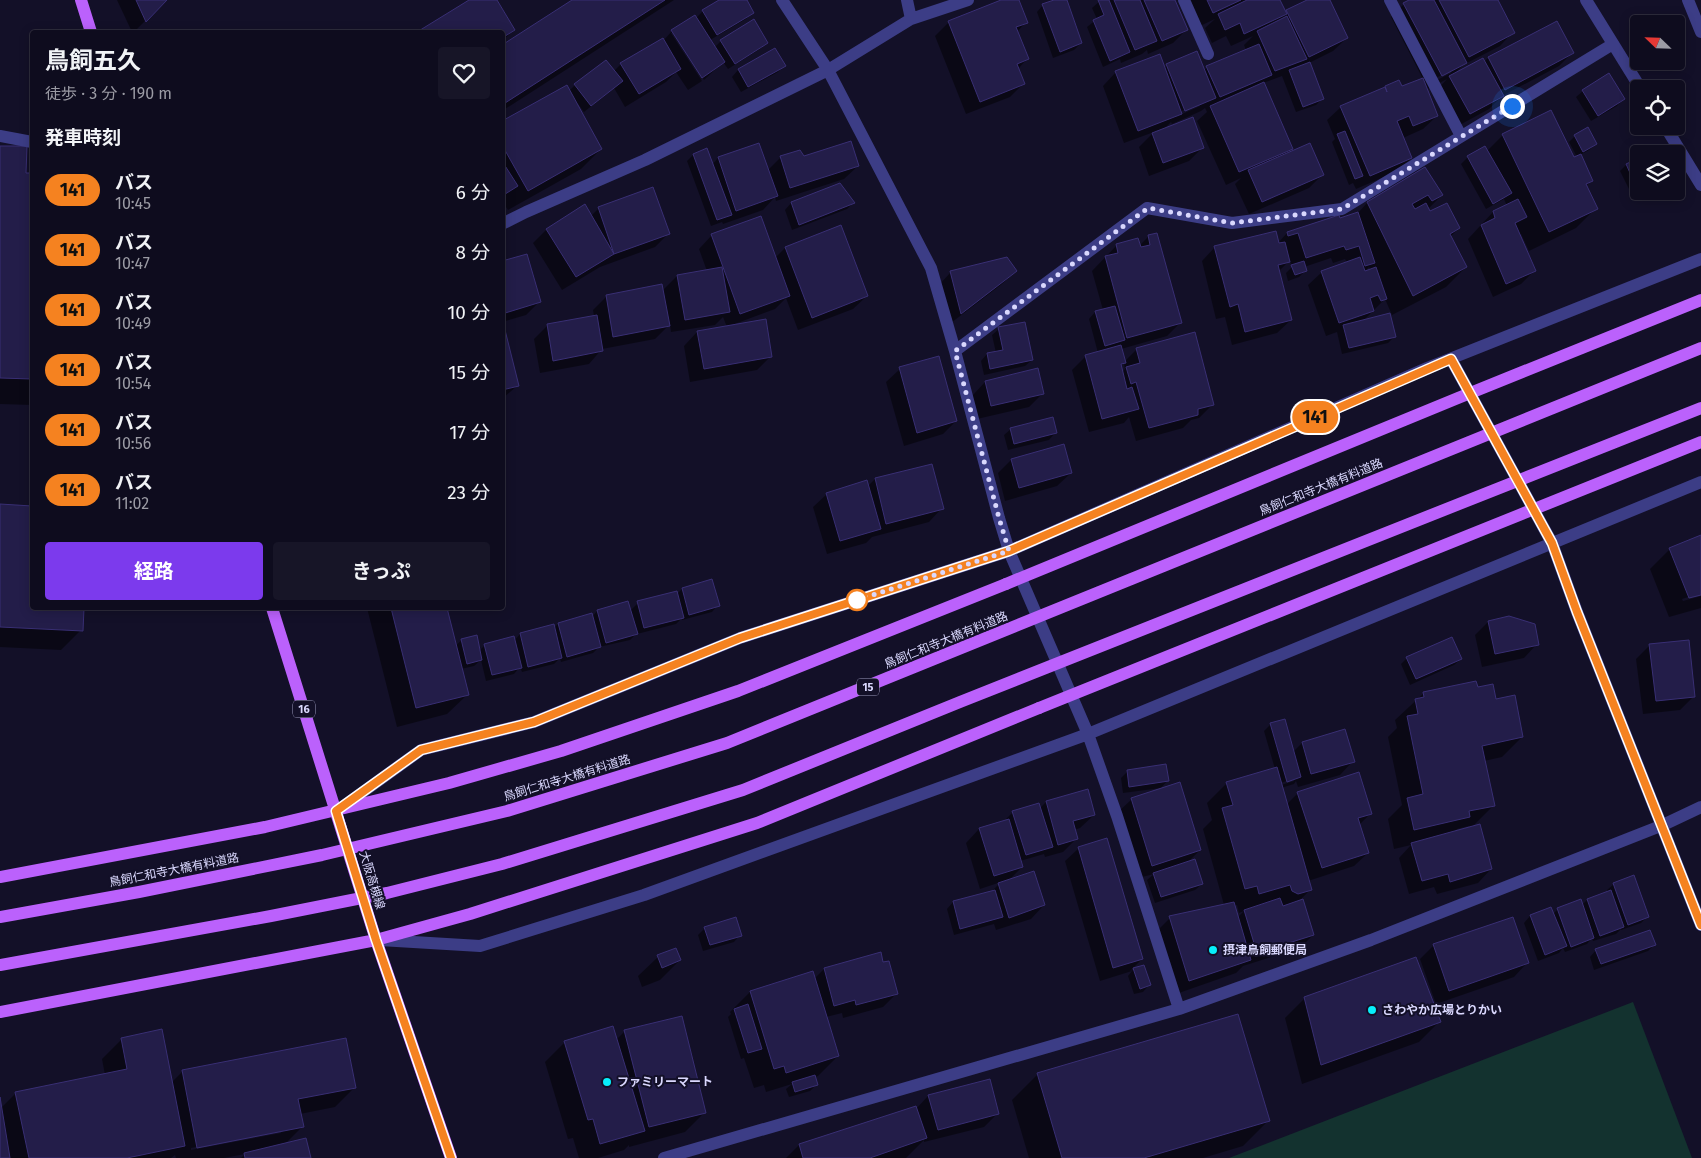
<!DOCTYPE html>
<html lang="ja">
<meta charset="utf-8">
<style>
:root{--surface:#0e0c1e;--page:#171527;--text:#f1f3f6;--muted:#9b9ba4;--line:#2e2c3c;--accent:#7c3aed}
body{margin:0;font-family:"Fira Sans","Noto Sans JP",sans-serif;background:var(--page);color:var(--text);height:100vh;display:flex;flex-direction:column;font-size:19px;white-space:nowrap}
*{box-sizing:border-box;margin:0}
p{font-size:16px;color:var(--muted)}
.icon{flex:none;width:28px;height:28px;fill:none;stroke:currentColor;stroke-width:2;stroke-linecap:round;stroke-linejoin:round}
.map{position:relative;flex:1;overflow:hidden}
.details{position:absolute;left:30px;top:30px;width:475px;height:580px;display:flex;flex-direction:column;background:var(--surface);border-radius:5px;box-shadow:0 2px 12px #0003,0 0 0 1px var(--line)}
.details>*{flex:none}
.badge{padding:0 10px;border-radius:16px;font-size:18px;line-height:32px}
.needle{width:32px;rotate:293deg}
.fabs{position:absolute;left:1630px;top:15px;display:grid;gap:10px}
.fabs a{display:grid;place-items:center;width:55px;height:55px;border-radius:5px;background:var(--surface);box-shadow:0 2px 12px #0003,0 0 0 1px var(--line);font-size:25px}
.you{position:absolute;width:25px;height:25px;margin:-12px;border:4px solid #fff;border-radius:50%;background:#1a73e8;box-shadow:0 0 0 8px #1a73e833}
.map>.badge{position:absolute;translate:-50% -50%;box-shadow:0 0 0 2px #fff}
h2{padding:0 15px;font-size:19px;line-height:45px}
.round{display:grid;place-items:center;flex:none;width:52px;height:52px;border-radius:5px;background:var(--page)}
.headline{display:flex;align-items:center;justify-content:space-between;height:85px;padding:0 15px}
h1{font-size:24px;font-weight:700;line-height:38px}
.action{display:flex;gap:10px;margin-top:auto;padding:10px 15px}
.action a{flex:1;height:58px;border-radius:5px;background:var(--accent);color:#fff;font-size:20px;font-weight:700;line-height:58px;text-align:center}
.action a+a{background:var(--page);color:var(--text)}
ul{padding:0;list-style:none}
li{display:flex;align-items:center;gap:15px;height:60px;padding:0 15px}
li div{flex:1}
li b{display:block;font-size:19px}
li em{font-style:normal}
li .badge{min-width:55px;font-weight:700;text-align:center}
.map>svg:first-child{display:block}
.green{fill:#13322f}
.shadow{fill:#0007;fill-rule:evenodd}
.building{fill:#231d49;stroke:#392f74}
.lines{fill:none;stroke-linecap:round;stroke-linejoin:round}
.minor{stroke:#3c3d86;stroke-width:12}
.major{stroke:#bb61fc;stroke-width:12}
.major-bridge{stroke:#bb61fc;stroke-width:12}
.line-casing{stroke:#fff;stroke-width:11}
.line{stroke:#f58220;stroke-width:8}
.walk{stroke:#dad8fe;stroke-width:5;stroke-dasharray:0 9}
.stop-dot{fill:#fff;stroke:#f58220;stroke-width:2.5}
.poi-dot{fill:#07eefb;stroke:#131028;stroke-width:2}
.labels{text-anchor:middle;stroke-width:4;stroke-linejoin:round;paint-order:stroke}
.shield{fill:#131028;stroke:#9e9cbe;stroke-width:1}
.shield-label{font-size:11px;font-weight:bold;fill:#dad8fe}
.street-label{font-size:12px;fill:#dad8fe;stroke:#131028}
.poi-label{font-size:12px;font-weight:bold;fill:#dad8fe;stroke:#131028;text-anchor:start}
</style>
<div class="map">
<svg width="1701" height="1158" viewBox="0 0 1701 1158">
<rect width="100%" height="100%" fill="#131028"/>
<!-- green -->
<path class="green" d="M1633,1002L1692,1158H1229Z"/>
<!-- shadow -->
<path class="shadow" d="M117,0H166L134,32H132Z
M471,0H495L514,30L502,41V32H419Z
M574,0H674L502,111V46Z
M721,0H745L752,12L746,19L710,40L714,48L721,41L767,42L760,49L728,69L723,62L704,80L674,33H671L702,81L688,90L676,72L666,82L625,107L614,88L584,112L578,104L577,105L601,149L581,169L508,210L502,201V122L569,91L575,85L614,71L621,64L663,41L672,31L696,18L703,11Z
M1005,0H1017L1026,22L1017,32L1028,58L1018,69L1023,84L1010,97L966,114L935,36L949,22Z
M1057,0H1066L1081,43L1074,50L1053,58L1037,12L1043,5Z
M1101,0L1108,1L1110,0H1173L1186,30L1173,43L1148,54L1147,50L1142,54L1121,63L1120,59L1103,67L1087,27L1097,19L1092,8Z
M1188,0H1279L1285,13L1310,0H1328L1347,38L1333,51L1309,63L1322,99L1316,105L1296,112L1282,76L1263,83L1291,149L1285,155L1322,175L1309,188L1249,214L1235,184L1241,178L1226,185L1197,121L1207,112L1205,108L1201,111L1172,124L1171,122L1164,129L1202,148L1189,161L1149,176L1139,147L1154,132L1124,143L1103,86L1116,72L1164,69L1167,65L1204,71L1207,67L1246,50L1244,45L1253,36L1231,46L1226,36L1212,43L1205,28L1215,19L1200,26ZM1200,103V106L1180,115L1179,112Z
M1412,0H1497L1513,32L1500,46L1463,65L1454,74L1484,62L1488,58L1556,22L1572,53L1559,66L1502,96L1489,109L1456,127L1437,90L1447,79L1428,89L1425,83L1424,84L1437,116L1423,129L1403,138L1411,158L1398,171L1356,189L1353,183L1349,185L1332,142L1335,139L1327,120L1341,107L1383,90L1385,87L1398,81L1401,88L1423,79L1391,17L1404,4ZM1451,70V73L1437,80L1436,78Z
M775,49L784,65L778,72L741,92L732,77L738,70Z
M1583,91L1623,99L1617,106L1591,121L1576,97Z
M1503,135L1574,159L1577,157L1569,142L1575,136L1596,144L1589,150L1580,155L1592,180L1586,186L1596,208L1576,228L1529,251L1521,234L1519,235L1535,270L1521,284L1493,297L1468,239L1493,212L1507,206L1504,199L1486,209L1461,164L1468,157L1487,151Z
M758,144L768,170L781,157L804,158L858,166L844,179L776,201L775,197L763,210L723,224L722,222L711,226L687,161L693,155L712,165L718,158Z
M0,147L25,174H32V405L0,404Z
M1638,159L1639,184L1629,189L1620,171L1626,165Z
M1425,169L1442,195L1428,209L1430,213L1459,228L1450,237L1466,267L1446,287L1392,315L1385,299L1362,322L1395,336L1388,343L1342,354L1337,332L1326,336L1308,285L1322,272L1347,263L1345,259L1333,263L1331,258L1304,267L1305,271L1299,277L1288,281L1286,273L1292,267L1290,260L1279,271L1291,320L1277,333L1232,345L1225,317L1216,319L1202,261L1215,247L1278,243L1287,233L1338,216L1340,219L1357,214L1367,203ZM1369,267L1371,270L1363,273Z
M791,203H853L847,209L792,230L785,210Z
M585,206L591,216L599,208L668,234L655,247L600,267L562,290L533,243L546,230Z
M841,227L867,296L853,309L798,330L786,298L775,309L732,325L771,356L757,370L690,382L684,346L697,332L727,327L723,317L715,325L671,332L670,324L655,339L602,349L589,364L540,373L534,339L547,326L594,316L593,310L606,297L661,286L662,291L677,276L707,271L699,249L712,235L775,258L785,248Z
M1148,237L1180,323L1167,336L1121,349L1124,362L1137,349L1212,405L1199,418L1191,420L1183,428L1136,441L1129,417L1124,423L1089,432L1072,370L1086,356L1098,353L1089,319L1095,312L1103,310L1092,271L1117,245L1139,246ZM1124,363L1125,369L1122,373L1120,367Z
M502,262L539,302L526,315L502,322Z
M1016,270L1002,284L947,326L938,286L951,272Z
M502,327L517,386L502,399Z
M999,329L1032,360L1025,366L984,375L981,361L987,354L996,353L992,335Z
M900,369L956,421L943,434L904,446L886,382Z
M1037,370L1042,394L1029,407L977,419L972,396L985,382Z
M1011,429L1055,433L1049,440L1008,450L1004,435Z
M1011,460L1071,473L1057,486L1005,501L998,473Z
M931,465L942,508L929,522L872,537L866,543L827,554L813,507L827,494L867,487L875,479Z
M0,505L32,507V608H82L81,630L61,650L0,647Z
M1701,537V593L1682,599L1683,601L1701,596V608L1669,617L1650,569L1670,549Z
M682,589L718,605L712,612L682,620V618L676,624L637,634V633L630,640L599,647L593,653L561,662L560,658L554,664L522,672L520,667L514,674L486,681L481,660L474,666L461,669L467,695L447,714L397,727L367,608H445L455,646L462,640L479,651L485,645L514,641L520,634L553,629L558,624L592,617L597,611H630L638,603L677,594Z
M1488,622L1537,644L1524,658L1482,667L1475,635Z
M1650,645L1694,696L1680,710L1643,714L1636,659Z
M1407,658L1461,659L1454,665L1410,685L1401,664Z
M1477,688L1495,700L1522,737L1502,757L1484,761L1493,806L1471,828L1491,869L1478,883L1437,894L1434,887L1409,894L1399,858L1411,845L1394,849L1388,819L1402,805L1388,737L1397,728L1395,720L1424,693ZM1469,826L1470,828L1453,833L1457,829Z
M1284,721L1293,752L1302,743L1344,731L1353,761L1340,775L1298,787L1296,781L1294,784L1281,788L1286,805L1298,793L1370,814L1359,825L1368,853L1354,866L1308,881L1310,890L1297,903L1313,935L1300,948L1243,966L1236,973L1176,994L1157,931L1170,918L1224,905L1203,829L1212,820L1207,803L1227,783L1275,769L1264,731L1270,725ZM1294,779V781L1281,785L1280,783ZM1237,905L1239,913L1244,911L1237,918L1234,906Z
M1128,771L1167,781L1161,788L1123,793L1121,778Z
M1132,799L1200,850L1186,864L1202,884L1195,890L1155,903L1147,880L1154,874L1138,878L1118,812Z
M1046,802L1094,815L1080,828L1074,830L1077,838L1063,852L1045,857L1044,854L1020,861L1022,867L1007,882L1044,905L1031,919L996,930L994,924L954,935L947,909L953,902L991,892L1001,882L980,889L966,843L979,829L1007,820L1006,819L1013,812L1039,809Z
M1079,848L1142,959L1130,971L1143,967L1149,985L1143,992L1134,994L1128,976L1132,971L1100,981L1065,861Z
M1614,884L1647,917L1641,923L1621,930V929L1616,934L1593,941L1592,938L1587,944L1565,952L1563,948L1559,953L1538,961L1524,923L1530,916L1551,909L1553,914L1558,909L1582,905L1587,900L1608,893L1607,890Z
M705,928L740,935L734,942L703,951L698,935Z
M1434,945L1527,963L1514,977L1436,1004L1420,959Z
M1654,945L1648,951L1594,970L1590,957L1596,950Z
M658,957L680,960L660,980L642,987L638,976Z
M882,964L896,994L883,1007L843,1018L842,1013L826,1017L838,1056L818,1076L815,1077L817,1084L810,1091L789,1097L786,1089L792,1084L766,1092L764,1085L754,1088L744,1058L741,1059L728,1017L731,1014L730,1012L750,992L812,973L814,979L824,969Z
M1305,998L1439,1022L1419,1042L1302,1084L1285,1018Z
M625,1031L705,1112L685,1132L629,1147V1145L624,1150L598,1158H579L573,1138L568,1139L545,1062L565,1042L616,1040Z
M122,1039L171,1083L183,1071L355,1087L335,1107L300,1114L302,1127L284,1145L310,1158H241L245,1154L224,1158H176L175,1155L171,1158H0V1105L1,1108L16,1093L105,1075L102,1059ZM281,1130V1133L191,1150V1148Z
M1038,1074L1268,1121L1243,1146L1203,1158H1029L1012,1100Z
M928,1096L998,1113L984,1127L924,1142V1140L906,1158H786L799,1145L916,1109Z"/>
<!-- building -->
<path class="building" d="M136,0H167L146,22Z
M469,0H497L515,30L502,38V32H417Z
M572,0H665L502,105V45Z
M719,0H747L754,13L717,35L702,10Z
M1001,0H1019L1028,23L1016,27L1029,59L1017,64L1025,84L980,102L948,21Z
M1054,0H1067L1082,43L1060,52L1042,4Z
M1098,0H1109L1130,52L1110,61L1093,20L1104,15Z
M1114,0H1140L1157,41L1135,50Z
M1144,0H1175L1188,30L1162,41Z
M1207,0H1241L1213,13Z
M1247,0H1280L1287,14L1244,34L1240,23L1225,30L1218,14Z
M1307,0H1330L1348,38L1309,57L1286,10Z
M1409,0H1434L1467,63L1442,76L1403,3Z
M1439,0H1498L1515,33L1469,57Z
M695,15L725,62L702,78L671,30Z
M1287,16L1307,59L1275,71L1257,31Z
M754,19L768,43L735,64L720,40Z
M1557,21L1574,53L1505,90L1488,57Z
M663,38L681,69L639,94L620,63Z
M1259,44L1272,75L1220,97L1206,66Z
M775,48L786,66L748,87L738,69Z
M1197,51L1216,98L1185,111L1166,64Z
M1160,54L1182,114L1138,131L1115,71Z
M1483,58L1504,96L1470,114L1449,76Z
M606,60L623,81L591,106L574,84Z
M1310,62L1324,99L1303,107L1289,70Z
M1609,73L1625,99L1598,116L1582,90Z
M1423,78L1438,116L1413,126L1409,116L1397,121L1412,158L1370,176L1340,106L1385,87L1387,92L1385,86L1399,80L1402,86Z
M1264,82L1293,149L1239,172L1210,106Z
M567,85L602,149L528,191L502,145V121Z
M1551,110L1574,157L1581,154L1593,181L1586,184L1598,209L1549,232L1502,134Z
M1193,117L1204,148L1163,163L1152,133Z
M1588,127L1597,144L1583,152L1574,135Z
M1345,131L1363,176L1355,179L1337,134Z
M851,141L859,166L790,188L780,156L800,150L804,156Z
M759,143L778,196L736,211L718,157Z
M1310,143L1324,175L1262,202L1248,170Z
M0,146H27L26,173H32V379L0,378Z
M1485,146L1512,193L1493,204L1467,156Z
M707,148L732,215L717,220L693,154Z
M1639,158V182L1635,184L1626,164Z
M502,161L518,186L502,196Z
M1425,167L1443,195L1432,201L1428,195L1412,204L1415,209L1426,203L1430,211L1447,203L1460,228L1450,234L1467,267L1413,296L1367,202Z
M840,183L855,203L799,225L791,202Z
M653,187L670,234L614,254L598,207Z
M1518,199L1527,217L1515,223L1536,271L1506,284L1481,225L1495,218L1493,211Z
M585,204L614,254L576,277L546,229Z
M1358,212L1375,263L1365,266L1359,246L1346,250L1344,246L1306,258L1298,233L1288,236L1287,232L1339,215L1340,218Z
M761,216L790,296L740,314L711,234Z
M841,225L868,296L812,318L785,247Z
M1276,231L1279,243L1285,242L1290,262L1278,265L1292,320L1245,332L1238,304L1230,307L1214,246Z
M1157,233L1182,323L1127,338L1105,256L1118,253L1116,244L1138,238L1141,247L1150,245L1148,235Z
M527,254L541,302L502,314V261Z
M1007,257L1017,271L961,314L950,271Z
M1360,257L1365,271L1376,267L1387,299L1381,301L1378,295L1370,298L1374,311L1339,323L1321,271Z
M1304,261L1307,271L1295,275L1291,265Z
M722,267L730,312L685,320L677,275Z
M662,284L670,326L613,337L606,295Z
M1115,306L1125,340L1105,346L1095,311Z
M1390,313L1396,337L1349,348L1343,325Z
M597,315L603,351L553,361L547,324Z
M766,319L772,357L704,369L697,331Z
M503,322L519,386L502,390V322Z
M1025,322L1033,360L990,369L987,353L1003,350L998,327Z
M1195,332L1214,405L1198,409V415L1149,428L1136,382L1131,384L1126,367L1140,363L1136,348Z
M1121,345L1126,363L1121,364L1127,389L1132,387L1139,409L1102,419L1085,355Z
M939,356L957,421L917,433L899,367Z
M1038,368L1044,394L991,406L985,381Z
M1053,417L1057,433L1014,444L1010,428Z
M1064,444L1072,473L1019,488L1011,459Z
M932,464L944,509L886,524L875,478Z
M867,480L881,529L840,541L826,493Z
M0,504L32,506V608H84L83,631L0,627Z
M1701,535V595L1689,598L1669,548Z
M712,579L720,606L689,615L682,588Z
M677,591L684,618L644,628L637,601Z
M628,601L638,634L606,643L597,610Z
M391,608H447L469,695L416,708Z
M592,613L601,647L567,657L558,623Z
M1509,616L1535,624L1539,645L1495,654L1488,621Z
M554,624L562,658L528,667L520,633Z
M477,635L482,660L467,664L461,639Z
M514,636L522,668L492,675L484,644Z
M1452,637L1462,659L1416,679L1406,657Z
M1689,640L1695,697L1656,701L1649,644Z
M1476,681L1478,687L1493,684L1496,699L1515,695L1523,737L1482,746L1495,806L1469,811L1470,817L1414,830L1407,798L1423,794L1407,716L1418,714L1415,699L1424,697L1423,692Z
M1285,719L1301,777L1287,782L1270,723Z
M1345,729L1355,762L1311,774L1302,742Z
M1166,764L1169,781L1129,787L1127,770Z
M1277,767L1312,890L1298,894L1292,891L1290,885L1259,894L1257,886L1245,889L1222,808L1233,805L1226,782Z
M1359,772L1372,814L1358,818L1369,853L1322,868L1297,792Z
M1180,782L1201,850L1152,866L1131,798Z
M1088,789L1095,815L1073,821L1078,839L1058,845L1046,801Z
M1039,803L1053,847L1026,855L1012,811Z
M1009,819L1023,867L994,876L979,828Z
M1480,824L1492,869L1450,882L1448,874L1422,881L1411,843Z
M1107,838L1143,959L1113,968L1078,847Z
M1195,859L1203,884L1161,897L1153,873Z
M1034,871L1045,905L1009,918L998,883Z
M1634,875L1649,917L1628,925L1613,883Z
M995,890L1003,917L960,929L953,901Z
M1611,890L1624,927L1600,936L1587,899Z
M1280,898L1283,906L1303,899L1314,935L1257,953L1244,910Z
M1581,899L1594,938L1571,947L1557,908Z
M1234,902L1251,960L1189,981L1169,916Z
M1551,907L1567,946L1545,955L1530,915Z
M736,917L742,936L710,945L704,927Z
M1513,917L1529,963L1449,991L1433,944Z
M1650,930L1656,945L1601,964L1595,949Z
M676,948L681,960L662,968L657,955Z
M881,952L883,962L889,961L898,994L856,1005L855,1000L834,1006L824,968Z
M1416,957L1441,1022L1321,1065L1304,997Z
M1144,965L1151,985L1140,989L1133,968Z
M813,971L839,1056L786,1073L784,1066L774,1069L750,991Z
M748,1004L762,1049L748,1053L734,1009Z
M1238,1014L1270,1121L1144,1158H1062L1037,1073Z
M682,1016L706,1113L649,1127L624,1030Z
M613,1026L645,1131L600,1144L593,1119L588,1120L564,1041Z
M162,1029L185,1146L127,1158H29L15,1092L127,1069L121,1038Z
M346,1038L356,1088L298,1099L304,1127L197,1148L182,1070Z
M815,1075L818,1085L795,1092L792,1082Z
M990,1079L999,1114L938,1130L928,1095Z
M0,1097L10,1158H0Z
M916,1106L927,1138L870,1158H803L799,1144Z
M306,1138L311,1158H245L244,1153Z"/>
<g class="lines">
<!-- minor -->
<path class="minor" d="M782,0L828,70L931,268L955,351L999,518L1009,551L1088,734L1117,816L1179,1009
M907,0L911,19
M1184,0L1208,54
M1390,0L1461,136
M1586,0L1641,89
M1688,0L1701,32
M1665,126L1701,185
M0,136L32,142
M502,224L526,212L645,160L828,70L911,19L968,0
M955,351L1147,208L1232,223L1342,209L1613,44
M1451,359L1552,543L1577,612L1701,925
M338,810L421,750L534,722L740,638L1009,551L1427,368L1701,259
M380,940L480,946L644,895L1088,734L1701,482
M664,1158L1179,1009L1371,940L1663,825L1701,807"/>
<!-- major -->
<path class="major" d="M81,0L91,32
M272,608L376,940L451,1158
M0,877L265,827L449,783L561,751L738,691L1006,584
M0,1012L376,940L470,914L757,823L1039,708"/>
<!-- major-bridge -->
<path class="major-bridge" d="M1006,584L1458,398L1701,300
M1039,708L1701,442
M0,917L139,892L322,855L507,811L727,743L1701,348
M0,965L271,916L387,893L502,864L743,790L960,702L1701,408"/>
</g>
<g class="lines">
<!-- line casing -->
<g class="line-casing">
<path id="line" d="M451,1158L376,940L336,811L421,750L534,722L740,638L1009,551L1451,359L1552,543L1577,612L1701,925"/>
</g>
<!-- line -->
<use href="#line" class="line"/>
<!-- walk -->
<path class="walk" d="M857,600L1009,551L999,518L955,351L1148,208L1232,223L1342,209L1512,106"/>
</g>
<!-- markers -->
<circle class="stop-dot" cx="857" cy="600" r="10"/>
<g class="poi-dot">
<circle cx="1213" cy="950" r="5"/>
<circle cx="1372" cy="1010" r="5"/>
<circle cx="607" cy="1082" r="5"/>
</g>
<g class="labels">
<!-- shield labels -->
<g class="shield">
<rect x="857" y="678.5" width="22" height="17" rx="4"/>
<rect x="293" y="700.5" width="22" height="17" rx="4"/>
</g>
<g class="shield-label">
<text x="868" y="691">15</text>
<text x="304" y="713">16</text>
</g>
<!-- street labels -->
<g class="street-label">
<text transform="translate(1321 487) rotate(-22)" y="4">鳥飼仁和寺大橋有料道路</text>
<text transform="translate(946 640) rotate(-22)" y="4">鳥飼仁和寺大橋有料道路</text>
<text transform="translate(567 778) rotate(-17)" y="4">鳥飼仁和寺大橋有料道路</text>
<text transform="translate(174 870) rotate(-11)" y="4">鳥飼仁和寺大橋有料道路</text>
<text transform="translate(372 880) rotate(73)" y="4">大阪高槻線</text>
</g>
<!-- poi labels -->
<g class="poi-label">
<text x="1223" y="954">摂津鳥飼郵便局</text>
<text x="1382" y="1014">さわやか広場とりかい</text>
<text x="617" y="1086">ファミリーマート</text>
</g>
</g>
</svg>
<div class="fabs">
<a><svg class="needle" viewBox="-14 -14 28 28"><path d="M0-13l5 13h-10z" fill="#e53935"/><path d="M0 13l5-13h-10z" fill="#9b9ba4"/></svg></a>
<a><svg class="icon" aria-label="locate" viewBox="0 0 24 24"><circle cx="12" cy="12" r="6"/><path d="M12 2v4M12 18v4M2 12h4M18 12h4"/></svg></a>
<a><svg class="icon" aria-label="layers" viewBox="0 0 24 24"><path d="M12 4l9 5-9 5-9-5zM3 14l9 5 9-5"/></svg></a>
</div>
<div class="you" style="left:1512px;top:106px"></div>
<b class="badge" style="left:1315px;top:417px;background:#f58220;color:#111">141</b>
<section class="details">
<div class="headline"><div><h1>鳥飼五久</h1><p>徒歩 · 3 分 · 190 m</p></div><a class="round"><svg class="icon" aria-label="heart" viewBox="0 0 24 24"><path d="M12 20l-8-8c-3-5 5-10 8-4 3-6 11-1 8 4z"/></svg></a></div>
<h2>発車時刻</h2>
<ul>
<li><span class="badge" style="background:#f58220;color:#111">141</span><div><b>バス</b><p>10:45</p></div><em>6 分</em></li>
<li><span class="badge" style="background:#f58220;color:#111">141</span><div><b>バス</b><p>10:47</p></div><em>8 分</em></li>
<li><span class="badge" style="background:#f58220;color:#111">141</span><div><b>バス</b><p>10:49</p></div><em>10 分</em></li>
<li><span class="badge" style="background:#f58220;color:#111">141</span><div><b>バス</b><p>10:54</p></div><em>15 分</em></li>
<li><span class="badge" style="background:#f58220;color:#111">141</span><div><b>バス</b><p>10:56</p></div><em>17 分</em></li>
<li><span class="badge" style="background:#f58220;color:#111">141</span><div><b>バス</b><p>11:02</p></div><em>23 分</em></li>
</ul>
<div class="action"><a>経路</a><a>きっぷ</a></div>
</section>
</div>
